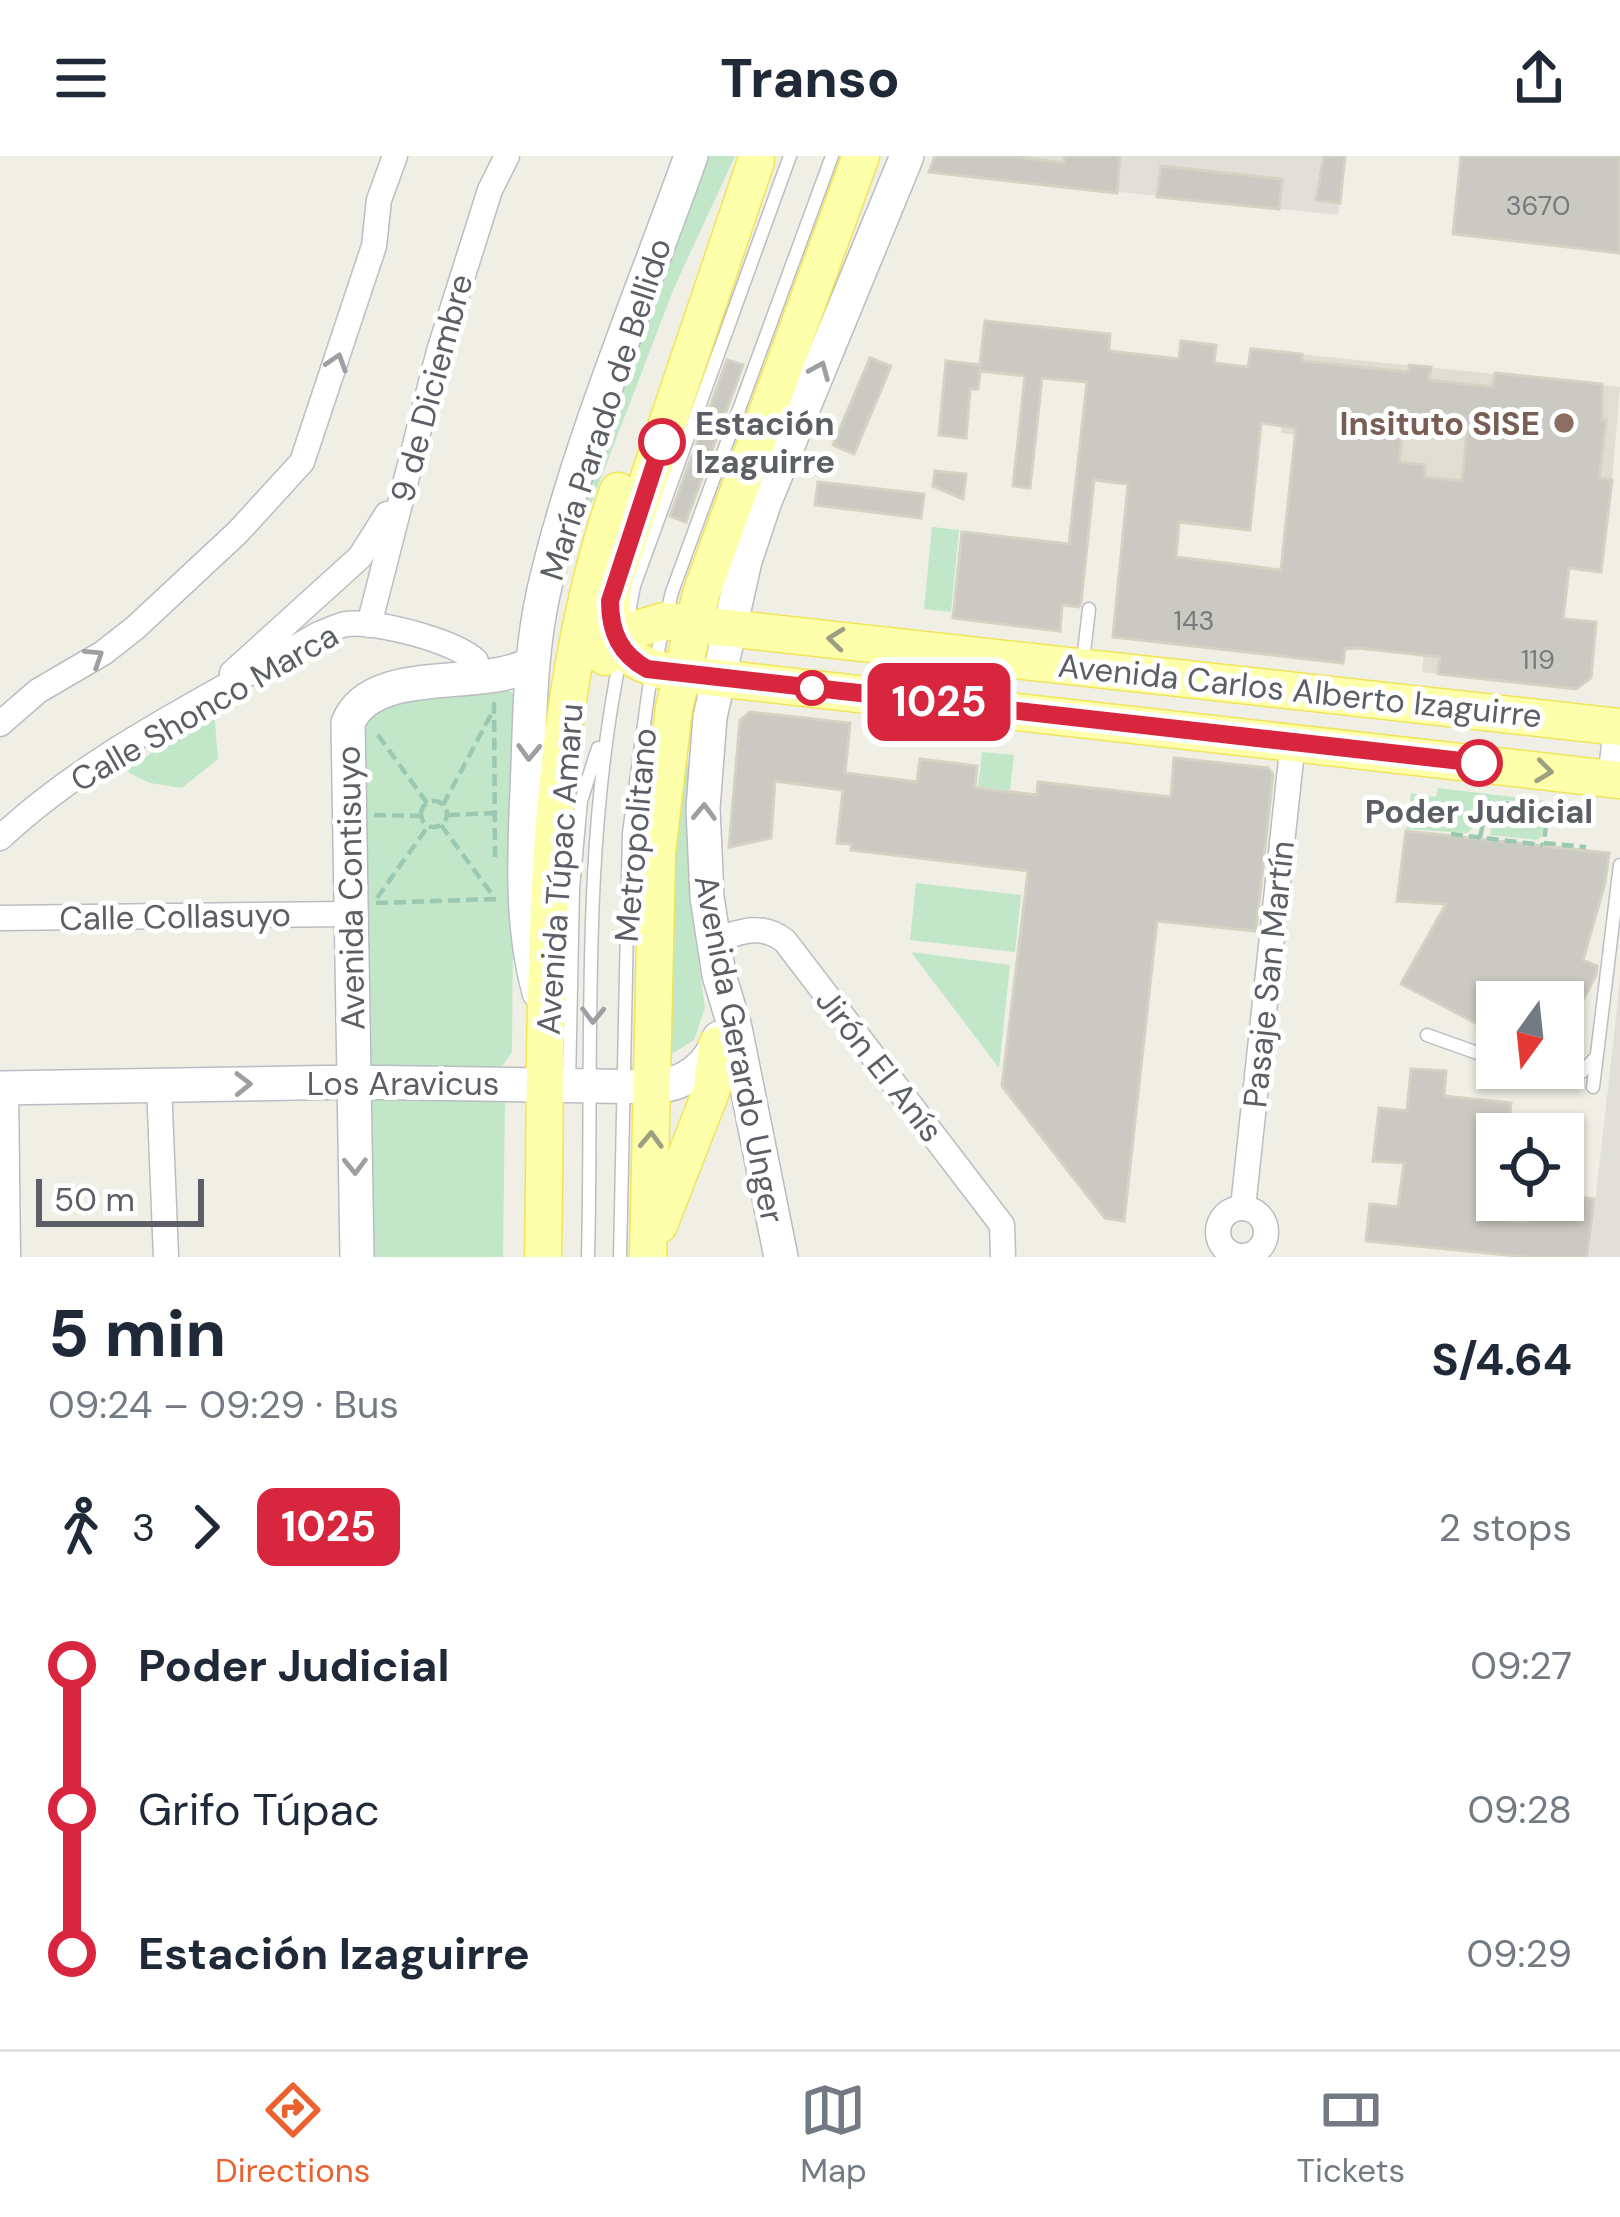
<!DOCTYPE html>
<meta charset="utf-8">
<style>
:root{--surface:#fff;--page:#f2f2f3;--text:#1f2937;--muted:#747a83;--line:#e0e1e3;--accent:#eb612f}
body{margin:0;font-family:"DM Sans",sans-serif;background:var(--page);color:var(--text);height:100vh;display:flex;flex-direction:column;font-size:45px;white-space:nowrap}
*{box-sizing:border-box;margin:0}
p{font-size:39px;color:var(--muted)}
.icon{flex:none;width:66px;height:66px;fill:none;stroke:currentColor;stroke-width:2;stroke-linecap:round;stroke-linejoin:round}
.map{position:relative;height:1101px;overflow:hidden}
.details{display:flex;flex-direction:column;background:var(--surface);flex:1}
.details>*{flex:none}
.badge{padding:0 24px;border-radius:18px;font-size:42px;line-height:78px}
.needle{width:78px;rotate:195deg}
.fabs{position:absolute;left:1476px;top:825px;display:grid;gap:24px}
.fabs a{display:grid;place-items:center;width:108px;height:108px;border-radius:0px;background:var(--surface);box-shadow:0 3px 9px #0004;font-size:60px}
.scale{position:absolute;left:36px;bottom:30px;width:168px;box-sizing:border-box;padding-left:12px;border:6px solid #5c5f65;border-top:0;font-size:33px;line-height:42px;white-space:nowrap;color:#5c5f65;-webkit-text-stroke:9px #fff;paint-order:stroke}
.map>.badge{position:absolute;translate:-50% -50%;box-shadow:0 0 0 6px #fff}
.legs{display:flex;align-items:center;gap:18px;height:132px;padding:0 48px;font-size:39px}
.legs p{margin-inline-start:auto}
.headline{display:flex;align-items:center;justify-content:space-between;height:204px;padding:0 48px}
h1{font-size:66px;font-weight:800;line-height:90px}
ul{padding:0 48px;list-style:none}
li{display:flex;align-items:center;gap:42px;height:144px;font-size:45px}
li i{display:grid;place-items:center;width:18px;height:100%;margin:0 15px;background:currentColor}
li i::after{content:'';width:30px;height:30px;margin:-15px;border:9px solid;border-radius:50%;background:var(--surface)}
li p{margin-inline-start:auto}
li:first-child i{background:linear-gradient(#0000 50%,currentColor 0)}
li:last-child i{background:linear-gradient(currentColor 50%,#0000 0)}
header{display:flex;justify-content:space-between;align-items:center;height:156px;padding:0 48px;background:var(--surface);font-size:54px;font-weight:800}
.tabs{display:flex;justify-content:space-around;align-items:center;height:168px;border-top:3px solid var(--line);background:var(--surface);font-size:33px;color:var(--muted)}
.tabs a{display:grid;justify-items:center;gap:6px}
.tabs .current{color:var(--accent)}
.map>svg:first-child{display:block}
.industrial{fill:#e0e0d9}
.education{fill:#dfded3}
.green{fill:#c1e7c8}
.building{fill:#cac9c2;stroke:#d4d2c3;stroke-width:3;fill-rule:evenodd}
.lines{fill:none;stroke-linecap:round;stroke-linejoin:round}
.lane-casing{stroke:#bcbdc3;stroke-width:15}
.street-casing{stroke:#bcbdc3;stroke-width:27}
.secondary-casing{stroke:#babcc3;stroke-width:36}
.primary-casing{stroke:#f2e45a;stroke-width:39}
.path{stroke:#9ac8b0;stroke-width:4.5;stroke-dasharray:12 6;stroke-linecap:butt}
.lane{stroke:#fff;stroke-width:12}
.street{stroke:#fff;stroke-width:24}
.secondary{stroke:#fff;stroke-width:33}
.primary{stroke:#fdffaa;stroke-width:36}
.oneway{stroke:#9d9fa3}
.oneway2{stroke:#9c9f81}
.line-1-casing{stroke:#fff;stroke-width:27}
.line-1{stroke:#d7263d;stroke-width:18}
.education-dot{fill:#8d6e63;stroke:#fff;stroke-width:4.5}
.stop-1-dot{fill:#fff;stroke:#d7263d;stroke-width:6}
.labels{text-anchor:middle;stroke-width:10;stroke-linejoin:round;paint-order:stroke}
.number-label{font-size:27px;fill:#787a7c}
.street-label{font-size:33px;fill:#5c5f65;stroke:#fff}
.stop-label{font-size:33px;font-weight:bold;fill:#5c5f65;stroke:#fff;text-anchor:start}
.education-label{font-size:33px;font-weight:bold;fill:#785e54;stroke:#fff;text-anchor:end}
</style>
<header><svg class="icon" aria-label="menu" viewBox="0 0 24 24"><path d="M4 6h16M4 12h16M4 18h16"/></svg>Transo<svg class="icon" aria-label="share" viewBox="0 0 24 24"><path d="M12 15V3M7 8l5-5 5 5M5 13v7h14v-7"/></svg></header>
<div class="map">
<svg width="1620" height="1101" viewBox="0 0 1620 1101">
<rect width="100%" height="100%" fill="#efefe5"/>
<!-- industrial -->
<path class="industrial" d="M935,0H1345L1338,59L929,16Z
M1620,820V1101H1589L1618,843Z"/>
<!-- education -->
<path class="education" d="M1289,197L1620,231L1612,324L1507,311L1482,523L1422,516L1443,323L1424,321L1425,309L1394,305L1395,291L1281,277Z"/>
<!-- green -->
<path class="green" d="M701,0H735L674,132L588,356L575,353Z
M932,371L959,374L951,456L924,453Z
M500,530L515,538L512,896L503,909L490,915L361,917L364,554L396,541Z
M214,555L218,603L182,632L150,627L125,615Z
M982,596L1014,599L1010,634L978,631Z
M682,605L688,609L689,737L705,852L694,884L672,898L668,880L673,682Z
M1438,632L1546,645L1543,648L1504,644L1467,677L1406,673L1411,637L1436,641Z
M1504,651L1545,656L1542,680L1537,684L1490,679L1493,663Z
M916,727L1021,739L1015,796L910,784Z
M911,796L1010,809L999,912Z
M365,939L505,941L503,1101H369Z"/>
<!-- building -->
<path class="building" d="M935,0H1012L1064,7V0H1120L1117,37L929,16Z
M1324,0H1345L1340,47L1316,44Z
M1461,0H1620V97L1453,78Z
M1161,10L1282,23L1279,53L1157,41Z
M985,165L1110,178L1109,195L1179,203L1181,185L1216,189L1214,207L1248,211L1251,193L1302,198V205L1408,216L1409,209L1431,211L1429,224L1493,231L1495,217L1602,228V264H1606L1599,322L1612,324L1601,416L1569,412L1563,463L1596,466L1591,522L1576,533L1438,518L1440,501L1358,492L1345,493L1343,507L1113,481L1128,328L1094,324L1081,447L1079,451L1062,449L1060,475L953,462L962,376L1069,388L1087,226L1042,222L1030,332L1013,330L1025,220L980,215L978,233H970L966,282L939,279L946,205L980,209ZM1404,261L1468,268L1462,325L1424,321L1425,309L1399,306ZM1261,267L1296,272L1281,414L1176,401L1179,366L1250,374Z
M870,202L891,210L854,298L833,289Z
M727,204L743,209L686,366L670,360Z
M935,315L966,318L963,343L933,330Z
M818,326L924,338L921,362L815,349Z
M750,556L850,567L845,617L917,626L920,603L977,610L975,632L1037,639L1038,626L1171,641L1174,602L1268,612L1273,618L1256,775L1157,765L1124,1065L1105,1062L1002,930L1028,715L851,694L852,688L837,687L843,634L775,625L771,682L729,691L740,564Z
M1406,675L1609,697L1605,727L1583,804L1597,810L1596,819L1563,882V846H1497V878L1401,828L1446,748L1397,745Z
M1411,913L1446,915L1444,940L1511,947L1508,978H1497L1494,1063L1528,1066L1530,1044H1563V1039L1594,1043L1587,1101H1527L1366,1085L1370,1048L1398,1051L1404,1007L1373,1005L1379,952L1407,955Z"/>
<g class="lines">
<!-- lane casing -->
<g class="lane-casing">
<path id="lane" d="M627,466L634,430L790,0
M1083,505L1089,453
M1427,879L1497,904
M1531,912L1582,916L1596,901
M569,929L573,732L581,645L598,592
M1593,931L1620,709
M588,1101C593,902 580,693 621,498
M620,1101L629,677L649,532L672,436L832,0"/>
</g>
<!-- street casing -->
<g class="street-casing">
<path id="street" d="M369,469L439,195L490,34L507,0
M232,517L360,401L387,358
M0,568L38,535L103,497L135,472L238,376L302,306L374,90L379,44L395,0
M0,682C91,597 211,540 319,478C327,475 337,470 346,468C376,464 455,485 476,505L478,519
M0,762L350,758
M713,785C739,776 761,766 785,785L1002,1069L1003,1101
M159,929L166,1101
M6,932L8,1101
M1243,1051L1293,585
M1218 1076a24 24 0 1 1 48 0a24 24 0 1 1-48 0Z"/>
</g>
<!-- secondary casing -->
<g class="secondary-casing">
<path id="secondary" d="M1615,623L1620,573
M539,836C521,771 524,702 527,635C530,568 529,500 544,434C577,291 641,140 691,0
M0,932L353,926L653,931C684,929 709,912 719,882
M357,1101L348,567C372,506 489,537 533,506
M781,1101L735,872L719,819L707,741L703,652L710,561L745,405L765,345L907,0"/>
</g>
<!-- primary casing -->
<g class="primary-casing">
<path id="primary" d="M756,5L614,425C603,485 622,510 681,518L1620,624
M605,501L630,475L664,465L1620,571
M659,1069L712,933L717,889
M543,1101C548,850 534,575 618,335
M648,1101L657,697L674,552L701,438L861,0"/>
</g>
<!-- path -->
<path class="path" d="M494,546L495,701
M378,579L427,647
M421 658a13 13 0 1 1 26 0a13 13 0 1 1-26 0Z
M443,649L494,553
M1548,651L1544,687L1586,691
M374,659L422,660
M448,659L497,657
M441,669L494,741
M1451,678L1543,689
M1480,681L1483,668L1505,647L1563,649
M377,742L429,669
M376,747L496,743"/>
<!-- lane -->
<use href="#lane" class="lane"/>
<!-- street -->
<use href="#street" class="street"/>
<!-- secondary -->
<use href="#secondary" class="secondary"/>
<!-- primary -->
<use href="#primary" class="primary"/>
</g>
<!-- one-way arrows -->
<defs><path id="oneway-chevron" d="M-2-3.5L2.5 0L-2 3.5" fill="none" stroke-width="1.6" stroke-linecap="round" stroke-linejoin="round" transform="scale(3)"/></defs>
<g class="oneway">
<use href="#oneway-chevron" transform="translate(337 206) rotate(-72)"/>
<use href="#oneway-chevron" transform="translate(820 214) rotate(-67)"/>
<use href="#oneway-chevron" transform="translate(95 501) rotate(-33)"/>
<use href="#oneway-chevron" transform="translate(529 596) rotate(92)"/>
<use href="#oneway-chevron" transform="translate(704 656) rotate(-88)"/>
<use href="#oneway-chevron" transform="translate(593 859) rotate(91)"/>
<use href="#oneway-chevron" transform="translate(243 928) rotate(-1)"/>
<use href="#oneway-chevron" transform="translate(355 1010) rotate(89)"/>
</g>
<g class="oneway2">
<use href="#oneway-chevron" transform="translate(836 483) rotate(-174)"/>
<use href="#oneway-chevron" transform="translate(1544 615) rotate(7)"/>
<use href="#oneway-chevron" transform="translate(651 984) rotate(-88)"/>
</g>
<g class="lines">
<!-- line-1 casing -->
<g class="line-1-casing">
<path id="line-1" d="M662,286L610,445C610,476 620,498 647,513L1479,607"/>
</g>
<!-- line-1 -->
<use href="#line-1" class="line-1"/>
</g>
<!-- markers -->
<circle class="education-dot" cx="1564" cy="267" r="12"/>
<g class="stop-1-dot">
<circle cx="662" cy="286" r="21"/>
<circle cx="812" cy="532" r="15"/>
<circle cx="1479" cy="607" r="21"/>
</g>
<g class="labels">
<!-- number labels -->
<g class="number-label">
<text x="1538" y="59">3670</text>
<text x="1194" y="474">143</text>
<text x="1538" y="513">119</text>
</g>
<!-- street labels -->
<g class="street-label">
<text transform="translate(431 232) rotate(-75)" y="12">9 de Diciembre</text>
<text transform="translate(605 253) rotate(-72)" y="12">María Parado de Bellido</text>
<text transform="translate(1300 534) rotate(6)" y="12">Avenida Carlos Alberto Izaguirre</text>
<text transform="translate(204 551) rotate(-30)" y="12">Calle Shonco Marca</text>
<text transform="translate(635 679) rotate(-85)" y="12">Metropolitano</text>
<text transform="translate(559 713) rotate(-86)" y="12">Avenida Túpac Amaru</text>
<text transform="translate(350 732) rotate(-91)" y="12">Avenida Contisuyo</text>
<text transform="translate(175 760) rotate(-1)" y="12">Calle Collasuyo</text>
<text transform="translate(1268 818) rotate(-84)" y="12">Pasaje San Martín</text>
<text transform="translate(740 893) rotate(79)" y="12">Avenida Gerardo Unger</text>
<text transform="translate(880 909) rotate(52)" y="12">Jirón El Anís</text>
<text x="403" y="939">Los Aravicus</text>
</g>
<!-- stop labels -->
<g class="stop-label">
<text x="695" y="279">Estación<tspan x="695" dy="38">Izaguirre</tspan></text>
<text x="1479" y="667" text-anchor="middle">Poder Judicial</text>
</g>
<!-- education labels -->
<g class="education-label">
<text x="1540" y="279">Insituto SISE</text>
</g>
</g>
</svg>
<div class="fabs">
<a><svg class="needle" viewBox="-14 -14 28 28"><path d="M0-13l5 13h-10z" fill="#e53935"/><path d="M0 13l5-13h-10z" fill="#747a83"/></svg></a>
<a><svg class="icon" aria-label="locate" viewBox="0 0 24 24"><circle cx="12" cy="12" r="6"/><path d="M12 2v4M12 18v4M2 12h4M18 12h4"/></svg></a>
</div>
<div class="scale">50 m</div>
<b class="badge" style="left:939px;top:546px;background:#d7263d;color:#fff">1025</b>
</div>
<section class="details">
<div class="headline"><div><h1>5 min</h1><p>09:24 – 09:29 · Bus</p></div><b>S/4.64</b></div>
<div class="legs"><svg class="icon" aria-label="walk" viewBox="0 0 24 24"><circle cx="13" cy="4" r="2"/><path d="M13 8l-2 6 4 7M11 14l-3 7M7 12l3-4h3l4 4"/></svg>3<svg class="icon" aria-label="forward" viewBox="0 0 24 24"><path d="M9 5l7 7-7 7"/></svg><b class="badge" style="background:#d7263d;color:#fff">1025</b><p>2 stops</p></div>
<ul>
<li><i style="color:#d7263d"></i><b>Poder Judicial</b><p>09:27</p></li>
<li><i style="color:#d7263d"></i><span>Grifo Túpac</span><p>09:28</p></li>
<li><i style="color:#d7263d"></i><b>Estación Izaguirre</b><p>09:29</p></li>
</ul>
</section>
<nav class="tabs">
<a class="current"><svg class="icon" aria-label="directions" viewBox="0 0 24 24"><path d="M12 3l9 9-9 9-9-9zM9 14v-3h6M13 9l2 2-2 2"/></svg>Directions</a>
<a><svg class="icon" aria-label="map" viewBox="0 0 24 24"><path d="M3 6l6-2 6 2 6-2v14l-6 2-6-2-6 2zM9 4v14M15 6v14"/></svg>Map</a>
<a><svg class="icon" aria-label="tickets" viewBox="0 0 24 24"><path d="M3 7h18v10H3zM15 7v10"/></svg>Tickets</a>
</nav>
